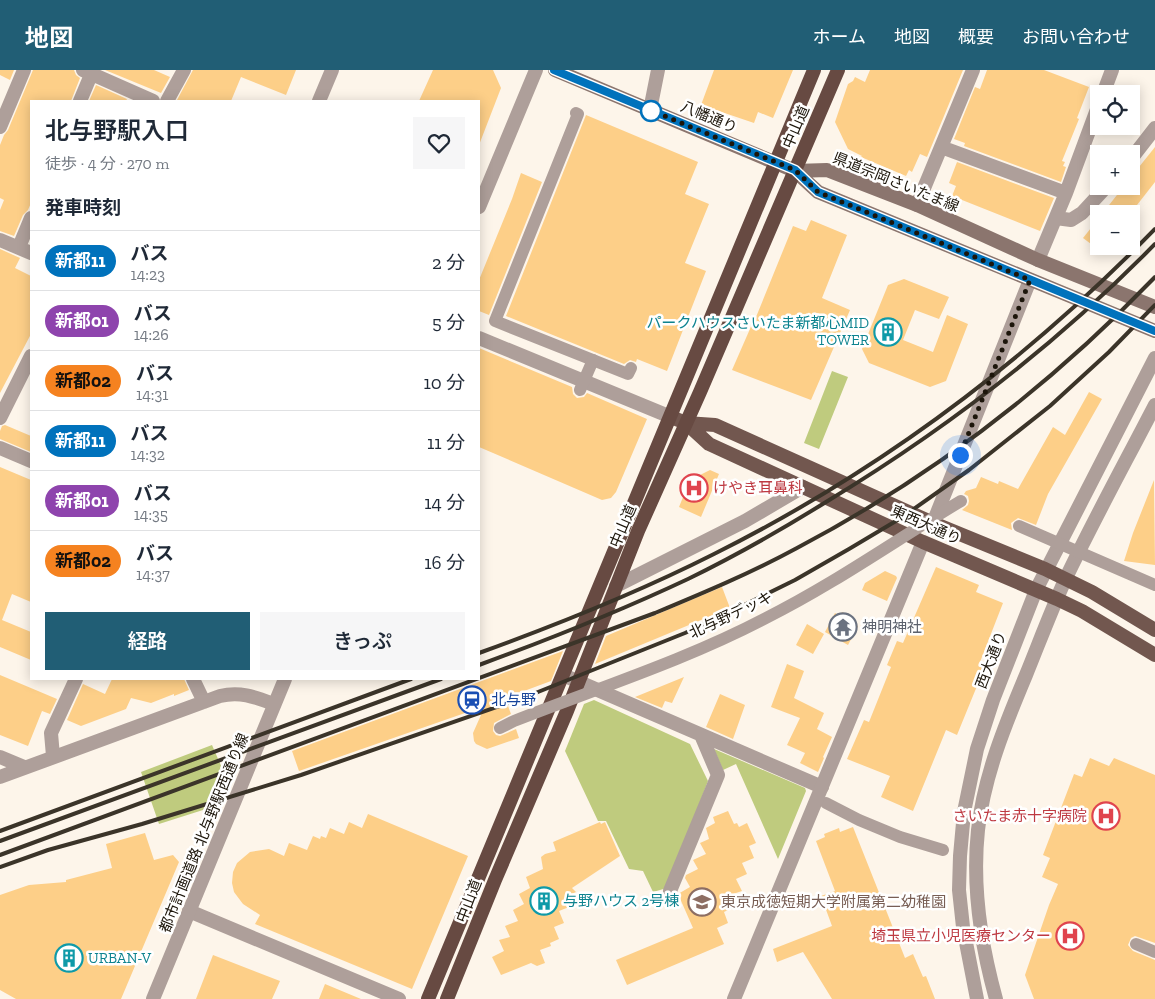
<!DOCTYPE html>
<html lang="ja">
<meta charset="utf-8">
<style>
:root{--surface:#fff;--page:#f6f6f7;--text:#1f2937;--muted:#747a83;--line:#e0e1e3;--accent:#215e75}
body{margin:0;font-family:"Zilla Slab","Noto Sans JP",serif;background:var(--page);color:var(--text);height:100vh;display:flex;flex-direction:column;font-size:19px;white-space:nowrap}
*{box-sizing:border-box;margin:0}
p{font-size:16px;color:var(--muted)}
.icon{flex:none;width:28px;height:28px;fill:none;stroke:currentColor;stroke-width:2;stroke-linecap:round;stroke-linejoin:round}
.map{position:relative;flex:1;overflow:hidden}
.side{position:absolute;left:30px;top:30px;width:450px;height:580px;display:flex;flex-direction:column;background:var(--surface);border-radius:0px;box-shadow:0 2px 12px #0003}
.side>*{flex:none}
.badge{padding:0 10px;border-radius:16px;font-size:18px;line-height:32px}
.controls{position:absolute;left:1090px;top:15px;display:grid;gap:10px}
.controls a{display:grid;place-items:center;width:50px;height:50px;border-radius:0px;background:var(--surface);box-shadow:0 2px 12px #0003;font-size:25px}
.you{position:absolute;width:25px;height:25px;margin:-12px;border:4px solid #fff;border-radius:50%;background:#1a73e8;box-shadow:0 0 0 8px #1a73e833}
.map>.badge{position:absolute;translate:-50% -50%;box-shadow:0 0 0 2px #fff}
h2{padding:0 15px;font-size:19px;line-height:45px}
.round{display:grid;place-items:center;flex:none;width:52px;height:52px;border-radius:0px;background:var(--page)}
.overview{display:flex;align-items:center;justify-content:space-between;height:85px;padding:0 15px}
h1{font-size:24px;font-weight:600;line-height:38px}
.button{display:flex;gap:10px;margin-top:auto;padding:10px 15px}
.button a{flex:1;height:58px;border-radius:0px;background:var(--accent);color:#fff;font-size:20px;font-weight:600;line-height:58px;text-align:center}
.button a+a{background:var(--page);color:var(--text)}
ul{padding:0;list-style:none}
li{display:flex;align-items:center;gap:15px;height:60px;padding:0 15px;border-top:1px solid var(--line)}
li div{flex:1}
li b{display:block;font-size:19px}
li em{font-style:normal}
li .badge{min-width:55px;font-weight:700;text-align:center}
header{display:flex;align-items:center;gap:30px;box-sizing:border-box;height:70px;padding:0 25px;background:var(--accent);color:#fff}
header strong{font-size:24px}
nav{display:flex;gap:28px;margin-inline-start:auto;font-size:18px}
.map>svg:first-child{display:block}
.green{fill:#bfcb7e}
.building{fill:#fdcf88}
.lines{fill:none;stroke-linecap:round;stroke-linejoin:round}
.pedestrian{stroke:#ae9f9a;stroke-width:12}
.minor{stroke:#ae9f9a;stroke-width:14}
.tertiary{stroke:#ae9f9a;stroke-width:14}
.secondary{stroke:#8b756e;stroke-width:14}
.primary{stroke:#72574f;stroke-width:14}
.trunk{stroke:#674a42;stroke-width:14}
.rail{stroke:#3b3429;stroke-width:4}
.pedestrian-bridge{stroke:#ae9f9a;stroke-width:12}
.line-casing{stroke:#fff;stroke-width:11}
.line{stroke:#0072bc;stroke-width:8}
.walk{stroke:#1c150a;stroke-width:5;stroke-dasharray:0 9}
.stop-dot{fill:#fff;stroke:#0072bc;stroke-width:2.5}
.labels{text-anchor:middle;stroke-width:5;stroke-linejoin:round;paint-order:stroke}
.street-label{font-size:15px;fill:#1c150a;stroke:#fff}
.culture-label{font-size:15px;fill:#0d838f;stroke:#fff;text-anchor:start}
.health-label{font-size:15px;fill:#be3a42;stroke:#fff;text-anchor:end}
.worship-label{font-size:15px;fill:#5b616d;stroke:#fff;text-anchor:start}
.transit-label{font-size:15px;fill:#164399;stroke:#fff;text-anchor:start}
.education-label{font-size:15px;fill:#785e54;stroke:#fff;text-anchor:start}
</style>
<header>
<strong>地図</strong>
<nav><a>ホーム</a><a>地図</a><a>概要</a><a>お問い合わせ</a></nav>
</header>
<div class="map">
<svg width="1155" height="929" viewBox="0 0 1155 929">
<rect width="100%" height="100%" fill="#fdf5ea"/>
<!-- green -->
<path class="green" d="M832,301L848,307L819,379L804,373Z
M594,630L690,674L708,711L667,818L653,822L643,801L629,799L606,751H598L565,681L584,634Z
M212,675L222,698L203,740L159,754L141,702Z
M714,679L805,718L806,721L778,789L736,694L723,700Z"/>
<!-- building -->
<path class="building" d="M0,0H14L10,10L0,5Z
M33,0H74L76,5L80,8L71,31H31V133L28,140L23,145L14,166L0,161V140L4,130L0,128V75L4,65L8,60Z
M105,0H154L170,7L161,23Z
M193,0H296L286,25L241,7L231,31L177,30Z
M433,0H493L501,18L479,75V31H419Z
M714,0H793L773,48L758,42L754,53L701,35Z
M870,0H963L927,87L920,84L912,102L909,100L906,106L861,87L862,86L848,79L835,52L848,14L853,11L855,7L865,12Z
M987,0H1044L1089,17L1077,48L1079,49L1062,91L1065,92L1063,96L1066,97L1061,112L964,76L965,73L954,69L975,17L980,19Z
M96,15L127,29L126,31H89Z
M586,45L698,92L685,124L709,134L685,193L706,201L667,301L637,289L636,292L630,290L624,294L506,246Z
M1155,77V112L1130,144H1102L1124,116H1131V107Z
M957,92L1054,128L1040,161L952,126L956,116L949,113Z
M521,103L542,112L489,245L479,241V210L512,129Z
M1099,148V180L1083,168Z
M811,150L847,165L822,228L850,240L811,330L732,300L753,252H754L793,156L806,161Z
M0,179L20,188L15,198L31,206V264L0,323Z
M904,209L949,227L939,249L915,240L903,270L933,282L947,245L968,254L946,311L930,317L869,293L862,279L888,215Z
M479,278L572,317L573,324L577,328L584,327L587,323L647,349L616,422L611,428L602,430L479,377Z
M1089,322L1102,329L1048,424L1036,455L1018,448L1011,453L1012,460L962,440L968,435L969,431L968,426L964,424L966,421L976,418L981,407L998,414L999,411L1018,419L1053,357L1065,365Z
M5,355L31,366V382L0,369V361L2,356Z
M0,397L31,410V532L12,524L2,550L31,562V590L0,577Z
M710,400L719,404L701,447L679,437L690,410Z
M1154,410L1155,495L1124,491L1133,463Z
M936,497L979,515L976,522L1003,533L980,592L986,594L957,665L946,660L913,741L881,727L890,706L847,689L864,650L869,652L891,597L887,595L897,571L903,573Z
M885,501L896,506L897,508L887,531L862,520L865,513Z
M722,517L730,538L595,594L606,566Z
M842,542L855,549L853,553L858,556L848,575L825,562L835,543L840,546Z
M807,554L824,564L813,584L796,575Z
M563,581L551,611L505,628L511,644L494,653L493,661L496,665L500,666L516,659L519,668L487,679L476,674L474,671L473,663L485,636L299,701L292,681Z
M787,594L804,601L794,628L824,643L817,659L832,667L823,687L824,688L818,702L800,693L805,683L787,675L800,648L771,637Z
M0,605L57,629L50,644L42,641L28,676L0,665Z
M684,607L672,633L665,631L662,638L635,627Z
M112,609H184L189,620L174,626V624L151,633L131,628L126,639L81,656L67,650L83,614L105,624Z
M720,624L745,635L733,669L706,657Z
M1090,688L1109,696L1114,688L1155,705V873L1135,866L1131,868L1128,875L1133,881L1155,890V929H1034L1025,905L1049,835L1058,814L1042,807L1050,788L1043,785L1074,704L1082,707Z
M728,741L734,754L737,753L739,757L747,753L756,773L749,776L754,788L742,793L747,804L736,809L742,821L730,825L734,837L724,842L728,853L717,858L724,874L627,915L616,890L693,858L678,824L690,817L685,808L686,805L698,799L693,790L706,784L700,773L709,769L706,758L715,753L713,747Z
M368,744L468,786L412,919L255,854L260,845L243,834L234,822L232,813L233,802L237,793L250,782L269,779L284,786L289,773L307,780L313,766L320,769L321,766L326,768L330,758L344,764L349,752L362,758Z
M600,752L601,754L605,752L620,786L572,818L576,822L565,827L569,837L559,841L564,853L554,857L559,869L550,873L551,876L540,880L545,893L537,896L531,893L501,905L492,887L504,881L499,870L510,867L505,856L518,851L513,840L524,834L519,824L530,818L526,807L543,799L541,787L545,784L556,781L553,772Z
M853,757L905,888L913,884L923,907L926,906L935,929H832L803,882L777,892L773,879L832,856L821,826L835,821L816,771L825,767L824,764L839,758L840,762Z
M145,763L154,790L173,785L179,792L121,929H16L0,920V825L29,815L66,812V810L112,798L106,774Z
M213,885L280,911L272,929H196Z
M325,914L361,929H319Z"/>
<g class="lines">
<!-- pedestrian -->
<path class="pedestrian" d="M576,43L578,44L495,251L628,304L631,298
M826,733L859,750L900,767L943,780
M1136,874L1155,882"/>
<!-- minor -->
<path class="minor" d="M83,0L153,31
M1103,24L1112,0
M80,31L93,0
M167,31L184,0
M319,31L332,0
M650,40L658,0
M0,57L24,0
M941,77L1066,123
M1131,89L1155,58
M917,135L973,0
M1056,148L1071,150L1082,143L1107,116
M0,170L31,183
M19,177L31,148
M1038,190L1066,123L1099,34
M0,348L31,286
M0,378L31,391
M933,453L1030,210
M616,516L745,451L803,417
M563,605L822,717
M193,609L204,632
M53,686L51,663L76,609
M0,687L24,697
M0,707L220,626C240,621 255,627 274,634
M670,821L718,705L701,665
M189,841L399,929"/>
<!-- tertiary -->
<path class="tertiary" d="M479,137L536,0
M479,268L671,347
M153,929L285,609
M734,929L923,472
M977,929L963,857L959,820L960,786L964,742L977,679L993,630L1036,520L1155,288
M996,929C981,875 972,816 978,760C984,706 1005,655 1026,605C1039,573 1051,541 1065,510C1093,451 1125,393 1155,335"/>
<!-- secondary -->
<path class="secondary" d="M555,0L795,101L818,122L1155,261
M795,101L827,100L917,135L1038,190L1155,237"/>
<!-- primary -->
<path class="primary" d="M671,347L686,353L709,374L923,472L1057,529L1082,541L1155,585
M686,353L715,355L933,453L1045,499L1092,522L1155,560"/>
<!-- trunk -->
<path class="trunk" d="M428,929L814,0
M447,929L495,810L567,641L638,461L700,322L838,0"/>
<!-- rail -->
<path class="rail" d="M479,583C559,554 637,523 714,484C878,402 1027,290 1155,159
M479,595C550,569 620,541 688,509C735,486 781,460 826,432C945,360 1057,274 1155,174
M0,761L411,609
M0,771L441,609
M0,785L655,543C703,523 751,503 797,478C932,407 1049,317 1155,207
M0,797L48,780L142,754L301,705L528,626L685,563L738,538L795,510L849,479L901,448L969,400L1050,336L1109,282L1155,235"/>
<!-- pedestrian-bridge -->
<path class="pedestrian-bridge" d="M580,320L593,290
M1019,456L1155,515
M500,658L514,651C598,618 686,590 766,548C834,514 896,470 961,431"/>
</g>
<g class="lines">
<!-- line casing -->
<g class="line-casing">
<path id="line" d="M554,0L795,100L818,122L1155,261"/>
</g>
<!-- line -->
<use href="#line" class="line"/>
<!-- walk -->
<path class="walk" d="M651,41L650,40L795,100L818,122L1030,210L960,385"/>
</g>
<!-- icons -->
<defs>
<g id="building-ring" transform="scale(1.4375)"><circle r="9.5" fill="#fff" stroke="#0f9aa8" stroke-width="1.5"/><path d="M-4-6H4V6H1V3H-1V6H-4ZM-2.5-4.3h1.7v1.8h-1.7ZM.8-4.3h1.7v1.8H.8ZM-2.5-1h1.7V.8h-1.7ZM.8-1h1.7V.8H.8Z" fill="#0f9aa8"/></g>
<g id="hospital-ring" transform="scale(1.4375)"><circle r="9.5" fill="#fff" stroke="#e0444e" stroke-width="1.5"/><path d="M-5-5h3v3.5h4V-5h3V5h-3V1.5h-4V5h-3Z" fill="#e0444e"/></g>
<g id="temple-ring" transform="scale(1.4375)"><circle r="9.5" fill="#fff" stroke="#6b7280" stroke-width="1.5"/><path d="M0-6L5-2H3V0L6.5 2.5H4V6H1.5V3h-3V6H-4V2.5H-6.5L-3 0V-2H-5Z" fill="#6b7280"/></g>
<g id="station-ring" transform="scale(1.4375)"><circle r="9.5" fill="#fff" stroke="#1a4fb4" stroke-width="1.5"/><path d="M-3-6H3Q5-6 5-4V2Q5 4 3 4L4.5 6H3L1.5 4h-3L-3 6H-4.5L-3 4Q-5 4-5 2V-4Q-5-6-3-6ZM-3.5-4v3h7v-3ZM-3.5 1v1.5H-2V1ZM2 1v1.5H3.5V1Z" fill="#1a4fb4"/></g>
<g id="school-ring" transform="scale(1.4375)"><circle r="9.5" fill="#fff" stroke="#8d6e63" stroke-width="1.5"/><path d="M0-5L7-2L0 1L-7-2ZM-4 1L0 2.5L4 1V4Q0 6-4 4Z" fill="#8d6e63"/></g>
</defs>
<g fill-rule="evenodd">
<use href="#building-ring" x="888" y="262"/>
<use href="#hospital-ring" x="694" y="418"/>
<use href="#temple-ring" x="843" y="557"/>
<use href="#station-ring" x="472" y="630"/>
<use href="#hospital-ring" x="1106" y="746"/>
<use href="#building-ring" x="544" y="831"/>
<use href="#school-ring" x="702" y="832"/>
<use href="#hospital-ring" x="1070" y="866"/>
<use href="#building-ring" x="69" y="888"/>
</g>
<!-- markers -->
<circle class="stop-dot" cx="651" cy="41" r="10"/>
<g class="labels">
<!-- street labels -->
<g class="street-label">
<text transform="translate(709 47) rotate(23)" y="5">八幡通り</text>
<text transform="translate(796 57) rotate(-67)" y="5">中山道</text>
<text transform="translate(896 112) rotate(22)" y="5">県道宗岡さいたま線</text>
<text transform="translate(926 455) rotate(24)" y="5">東西大通り</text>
<text transform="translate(623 456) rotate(-67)" y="5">中山道</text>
<text transform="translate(731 545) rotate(-25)" y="5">北与野デッキ</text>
<text transform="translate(991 590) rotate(-69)" y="5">西大通り</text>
<text transform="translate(204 763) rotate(-68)" y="5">都市計画道路 北与野駅西通り線</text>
<text transform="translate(469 831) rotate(-69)" y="5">中山道</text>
</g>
<!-- culture labels -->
<g class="culture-label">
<text x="869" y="258" text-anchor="end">パークハウスさいたま新都心MID<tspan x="869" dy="17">TOWER</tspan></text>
<text x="563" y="836">与野ハウス 2号棟</text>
<text x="88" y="893">URBAN-V</text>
</g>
<!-- health labels -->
<g class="health-label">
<text x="713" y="423" text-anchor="start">けやき耳鼻科</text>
<text x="1087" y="751">さいたま赤十字病院</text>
<text x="1051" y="871">埼玉県立小児医療センター</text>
</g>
<!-- worship labels -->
<g class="worship-label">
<text x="862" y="562">神明神社</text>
</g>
<!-- transit labels -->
<g class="transit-label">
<text x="491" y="635">北与野</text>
</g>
<!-- education labels -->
<g class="education-label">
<text x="721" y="837">東京成徳短期大学附属第二幼稚園</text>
</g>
</g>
</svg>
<div class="controls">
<a><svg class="icon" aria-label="locate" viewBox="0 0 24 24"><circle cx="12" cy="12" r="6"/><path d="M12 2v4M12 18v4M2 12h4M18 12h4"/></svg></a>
<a>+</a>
<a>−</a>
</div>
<div class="you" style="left:960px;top:385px"></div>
<section class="side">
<div class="overview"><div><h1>北与野駅入口</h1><p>徒歩 · 4 分 · 270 m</p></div><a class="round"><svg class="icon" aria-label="heart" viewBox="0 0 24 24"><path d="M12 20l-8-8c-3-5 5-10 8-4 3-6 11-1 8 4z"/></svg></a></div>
<h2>発車時刻</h2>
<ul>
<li><span class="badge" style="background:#0072bc;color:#fff">新都11</span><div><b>バス</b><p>14:23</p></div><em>2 分</em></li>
<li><span class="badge" style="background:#8e44ad;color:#fff">新都01</span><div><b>バス</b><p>14:26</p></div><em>5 分</em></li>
<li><span class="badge" style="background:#f58220;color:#111">新都02</span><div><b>バス</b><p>14:31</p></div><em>10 分</em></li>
<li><span class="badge" style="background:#0072bc;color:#fff">新都11</span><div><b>バス</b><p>14:32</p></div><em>11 分</em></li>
<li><span class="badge" style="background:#8e44ad;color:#fff">新都01</span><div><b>バス</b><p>14:35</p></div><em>14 分</em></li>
<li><span class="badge" style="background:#f58220;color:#111">新都02</span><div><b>バス</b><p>14:37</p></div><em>16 分</em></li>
</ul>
<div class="button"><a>経路</a><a>きっぷ</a></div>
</section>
</div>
